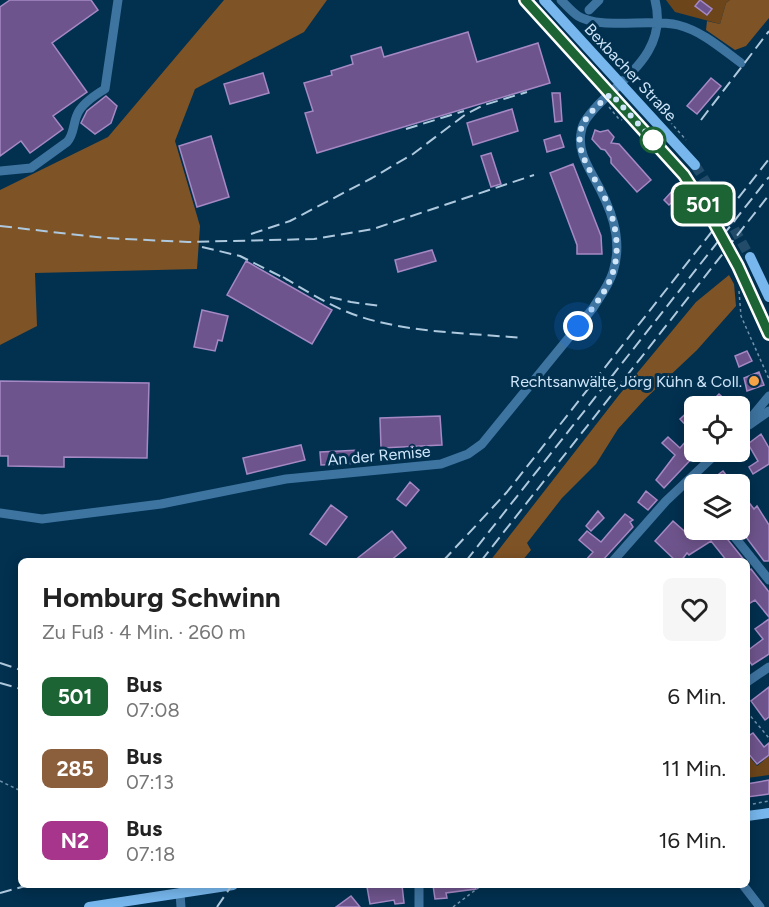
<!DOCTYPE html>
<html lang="de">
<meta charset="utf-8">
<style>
:root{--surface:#fff;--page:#f6f6f6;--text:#222;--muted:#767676}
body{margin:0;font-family:Figtree,sans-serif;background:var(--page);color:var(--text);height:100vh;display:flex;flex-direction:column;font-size:22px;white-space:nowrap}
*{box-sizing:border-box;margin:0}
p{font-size:20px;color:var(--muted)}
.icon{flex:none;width:33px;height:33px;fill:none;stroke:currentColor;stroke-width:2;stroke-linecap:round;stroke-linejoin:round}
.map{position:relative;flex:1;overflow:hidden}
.panel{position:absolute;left:18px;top:558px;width:732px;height:330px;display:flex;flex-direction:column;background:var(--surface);border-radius:9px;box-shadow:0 3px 15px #0003}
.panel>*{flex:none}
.badge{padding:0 12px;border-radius:9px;font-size:21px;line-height:39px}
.tools{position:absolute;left:684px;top:396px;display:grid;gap:12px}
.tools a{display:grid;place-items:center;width:66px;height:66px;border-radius:9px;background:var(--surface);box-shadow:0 3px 15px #0003;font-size:30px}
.you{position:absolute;width:30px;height:30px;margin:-15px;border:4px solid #fff;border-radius:50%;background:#1a73e8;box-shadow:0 0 0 9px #1a73e833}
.map>.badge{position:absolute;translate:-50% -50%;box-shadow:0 0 0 3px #fff}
.round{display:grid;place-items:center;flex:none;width:63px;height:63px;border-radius:9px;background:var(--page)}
.head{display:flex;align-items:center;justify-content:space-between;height:102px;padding:0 24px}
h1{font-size:28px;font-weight:700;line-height:45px}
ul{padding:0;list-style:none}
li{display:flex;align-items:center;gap:18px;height:72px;padding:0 24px}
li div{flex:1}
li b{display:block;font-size:22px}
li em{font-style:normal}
li .badge{min-width:66px;font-weight:700;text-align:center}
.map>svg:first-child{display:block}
.green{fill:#6c451a}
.forest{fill:#7e5326}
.building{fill:#6e548c;stroke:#a589c5;stroke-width:1.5}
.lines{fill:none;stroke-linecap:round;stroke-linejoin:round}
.major-tunnel{stroke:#214b69;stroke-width:10;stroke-dasharray:10 5;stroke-linecap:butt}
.path{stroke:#7293ac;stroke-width:1.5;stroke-dasharray:3 3;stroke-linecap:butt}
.minor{stroke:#3e74a0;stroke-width:9}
.major{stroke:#77b7ed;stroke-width:10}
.rail{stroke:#aec9de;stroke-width:2;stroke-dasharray:12 6;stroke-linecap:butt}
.line-casing{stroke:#fff;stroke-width:14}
.line{stroke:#1c6434;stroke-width:9}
.walk{stroke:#cfe6fa;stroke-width:6;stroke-dasharray:0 10.8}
.stop-dot{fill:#fff;stroke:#1c6434;stroke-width:3}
.poi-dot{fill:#f6a247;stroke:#02304f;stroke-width:2}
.labels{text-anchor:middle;stroke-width:6;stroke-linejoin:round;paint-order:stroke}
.street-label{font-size:16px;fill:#cfe6fa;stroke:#02304f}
.poi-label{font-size:16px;fill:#cfe6fa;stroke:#02304f;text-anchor:end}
</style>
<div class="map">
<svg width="769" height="907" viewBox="0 0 769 907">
<rect width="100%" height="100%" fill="#02304f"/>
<!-- green -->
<path class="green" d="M666,0H730L726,3L720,24L675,12Z
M747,754L757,766L769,756V775L747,778Z"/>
<!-- forest -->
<path class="forest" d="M224,0H327L304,32L195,89L175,141L200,226L197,269L35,273L37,326L0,345V190L108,137Z
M730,0H769V18L746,46L735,50L706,30L707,21L720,24L726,3Z
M729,275L734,284L736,306L697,350L645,399L618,429L596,464L562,498L527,543L531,550L522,561H490L619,395L696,302Z"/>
<!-- building -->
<path class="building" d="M10,0H91L98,10L52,43L87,92L53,116L63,129L30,153L21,141L0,156V7Z
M700,0L712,9L707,15L695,6Z
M468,32L477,62L538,43L550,83L317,153L305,113L313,111L304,83L332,75L331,71L353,64L351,56L381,47L384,57Z
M263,73L269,93L230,104L224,84Z
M711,78L721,86L697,114L687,106Z
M552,93H560L562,121L555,122Z
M106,96L117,106L111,123L95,134L81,123L87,111Z
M512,109L518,131L473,145L467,123Z
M595,130L600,132L608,130L614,137L611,143L619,144L651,180L637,192L611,163V158L605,150L601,149L592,139Z
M560,135L564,147L547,152L544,140Z
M211,136L229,197L197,207L179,146Z
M491,153L501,184L491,187L481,156Z
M573,164L601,236L602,254H577V245L550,173Z
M674,189L680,195L669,205L664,200Z
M432,250L436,261L398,272L395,260Z
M246,261L332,310L312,344L227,295Z
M202,310L228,316L222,341L218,340L215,351L194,347Z
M747,351L752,361L739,367L735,356Z
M759,372L764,385L747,391L744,378Z
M0,381L149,383L147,458L64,457V467L8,466V456H0Z
M719,394L732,406H707Z
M694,406V452H698L664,488L656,480L675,455L662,443L668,437L680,448L693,433L680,419Z
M440,416L442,445L381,448L380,418Z
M761,434L769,448V464L753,474L749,467L758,461L748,444Z
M301,445L305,460L247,474L243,458Z
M360,450L361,463L321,465L320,452Z
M723,471L733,484H714L711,480Z
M410,482L419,490L406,506L397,499Z
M646,491L657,500L648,510L638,502Z
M740,491L754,509L757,506L769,525V561H764L740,529Z
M331,505L347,517L326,545L310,534Z
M598,511L604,518L591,531L586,526Z
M625,514L633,520L630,522L633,527L602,561H585L593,552L579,540L587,531L601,542Z
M673,521L691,537L699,530H720L745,561H727L711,541L689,555L687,553L681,561H676L655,541Z
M392,531L406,548L390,561H354Z
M751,569L769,592V617L755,600L747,605V572Z
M769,619V654L752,665L747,658V651L763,639L755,629Z
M769,687V717L765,720L751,701Z
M753,733L764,747L769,743V755L757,764L747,752V737Z
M769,780V794L747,797V784Z
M381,885H402L404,903L395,904L394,900L370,904L367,887Z
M433,885H475L476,889L446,893L447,898L435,899Z
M351,896L360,907H336Z"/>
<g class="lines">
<!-- major-tunnel -->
<path class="major-tunnel" d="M695,165L722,207L750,257
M684,175L738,266"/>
<!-- path -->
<path class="path" d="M638,79L643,91L686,140
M609,107L618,118L622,120
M739,291L741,316L769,379
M747,712L769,738
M0,781L21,791
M747,805L769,801
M453,907L482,885"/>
<!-- minor -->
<path class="minor" d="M561,0C566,5 572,12 578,16C600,30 651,18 678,25C702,31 722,49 741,63
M589,10L599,0
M0,171L31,168L67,142C74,135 73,124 77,115C81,104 95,95 105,89L118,0
M749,425L769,411
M740,431L769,396
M0,513L42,519L161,504L286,479L441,464L468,454L482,444L593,308C600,297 609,285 613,272C624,238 610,206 593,176C586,163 578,149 581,133C582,122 590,114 597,106C627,75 668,50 655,0
M729,530L769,580
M613,561L666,501L718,452
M747,682L769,667
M743,885L760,907
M180,893L181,907
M419,907V885"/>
<!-- major -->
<path class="major" d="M525,0L593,72L684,175
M544,0L695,165
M750,257L769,297
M738,266L769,334
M747,816L769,813
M89,907L233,885"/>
<!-- rail -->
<path class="rail" d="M701,120L769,31
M406,129L464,111
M0,226L105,238L188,242L314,239L373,229L534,175
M251,234L290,221L372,178L413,154L466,114L484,105L527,92
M202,247L240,256L288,280
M283,277C308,292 333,308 361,317C412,333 469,333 522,338
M330,297L351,302L380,306
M443,561L507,492L769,159
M466,561L769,177
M481,561L769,195
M0,663L21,670
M0,683L21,689
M0,893L29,885
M217,907L232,885"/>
</g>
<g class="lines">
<!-- line casing -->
<g class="line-casing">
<path id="line" d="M525,0L684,175L711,217L738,266L769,334"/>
</g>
<!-- line -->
<use href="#line" class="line"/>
<!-- walk -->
<path class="walk" d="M578,326C591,310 607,292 613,272C621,247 615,219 604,196C594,175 571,149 583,124C589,112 601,102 611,94L653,140"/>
</g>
<!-- markers -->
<circle class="stop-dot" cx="653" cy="140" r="12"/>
<circle class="poi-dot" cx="754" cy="381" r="6"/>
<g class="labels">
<!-- street labels -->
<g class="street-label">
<text transform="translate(631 72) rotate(47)" y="6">Bexbacher Straße</text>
<text transform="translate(379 455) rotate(-5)" y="6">An der Remise</text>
</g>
<!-- poi labels -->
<g class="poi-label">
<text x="742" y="387">Rechtsanwälte Jörg Kühn &amp; Coll.</text>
</g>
</g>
</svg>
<div class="tools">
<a><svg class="icon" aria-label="locate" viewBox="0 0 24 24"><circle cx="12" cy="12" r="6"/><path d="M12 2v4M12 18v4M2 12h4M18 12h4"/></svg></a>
<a><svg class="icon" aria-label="layers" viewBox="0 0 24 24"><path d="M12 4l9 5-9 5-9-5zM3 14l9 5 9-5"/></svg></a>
</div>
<div class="you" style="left:578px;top:326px"></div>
<b class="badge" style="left:703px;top:204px;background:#1c6434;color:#fff">501</b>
<section class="panel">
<div class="head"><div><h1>Homburg Schwinn</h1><p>Zu Fuß · 4 Min. · 260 m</p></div><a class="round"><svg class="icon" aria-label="heart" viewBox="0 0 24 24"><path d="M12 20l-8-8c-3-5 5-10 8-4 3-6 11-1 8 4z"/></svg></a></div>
<ul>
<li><span class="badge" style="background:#1c6434;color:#fff">501</span><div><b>Bus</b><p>07:08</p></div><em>6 Min.</em></li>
<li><span class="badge" style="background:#8b5e3c;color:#fff">285</span><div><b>Bus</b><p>07:13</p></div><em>11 Min.</em></li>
<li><span class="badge" style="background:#a7358b;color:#fff">N2</span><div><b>Bus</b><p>07:18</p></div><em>16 Min.</em></li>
</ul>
</section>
</div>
